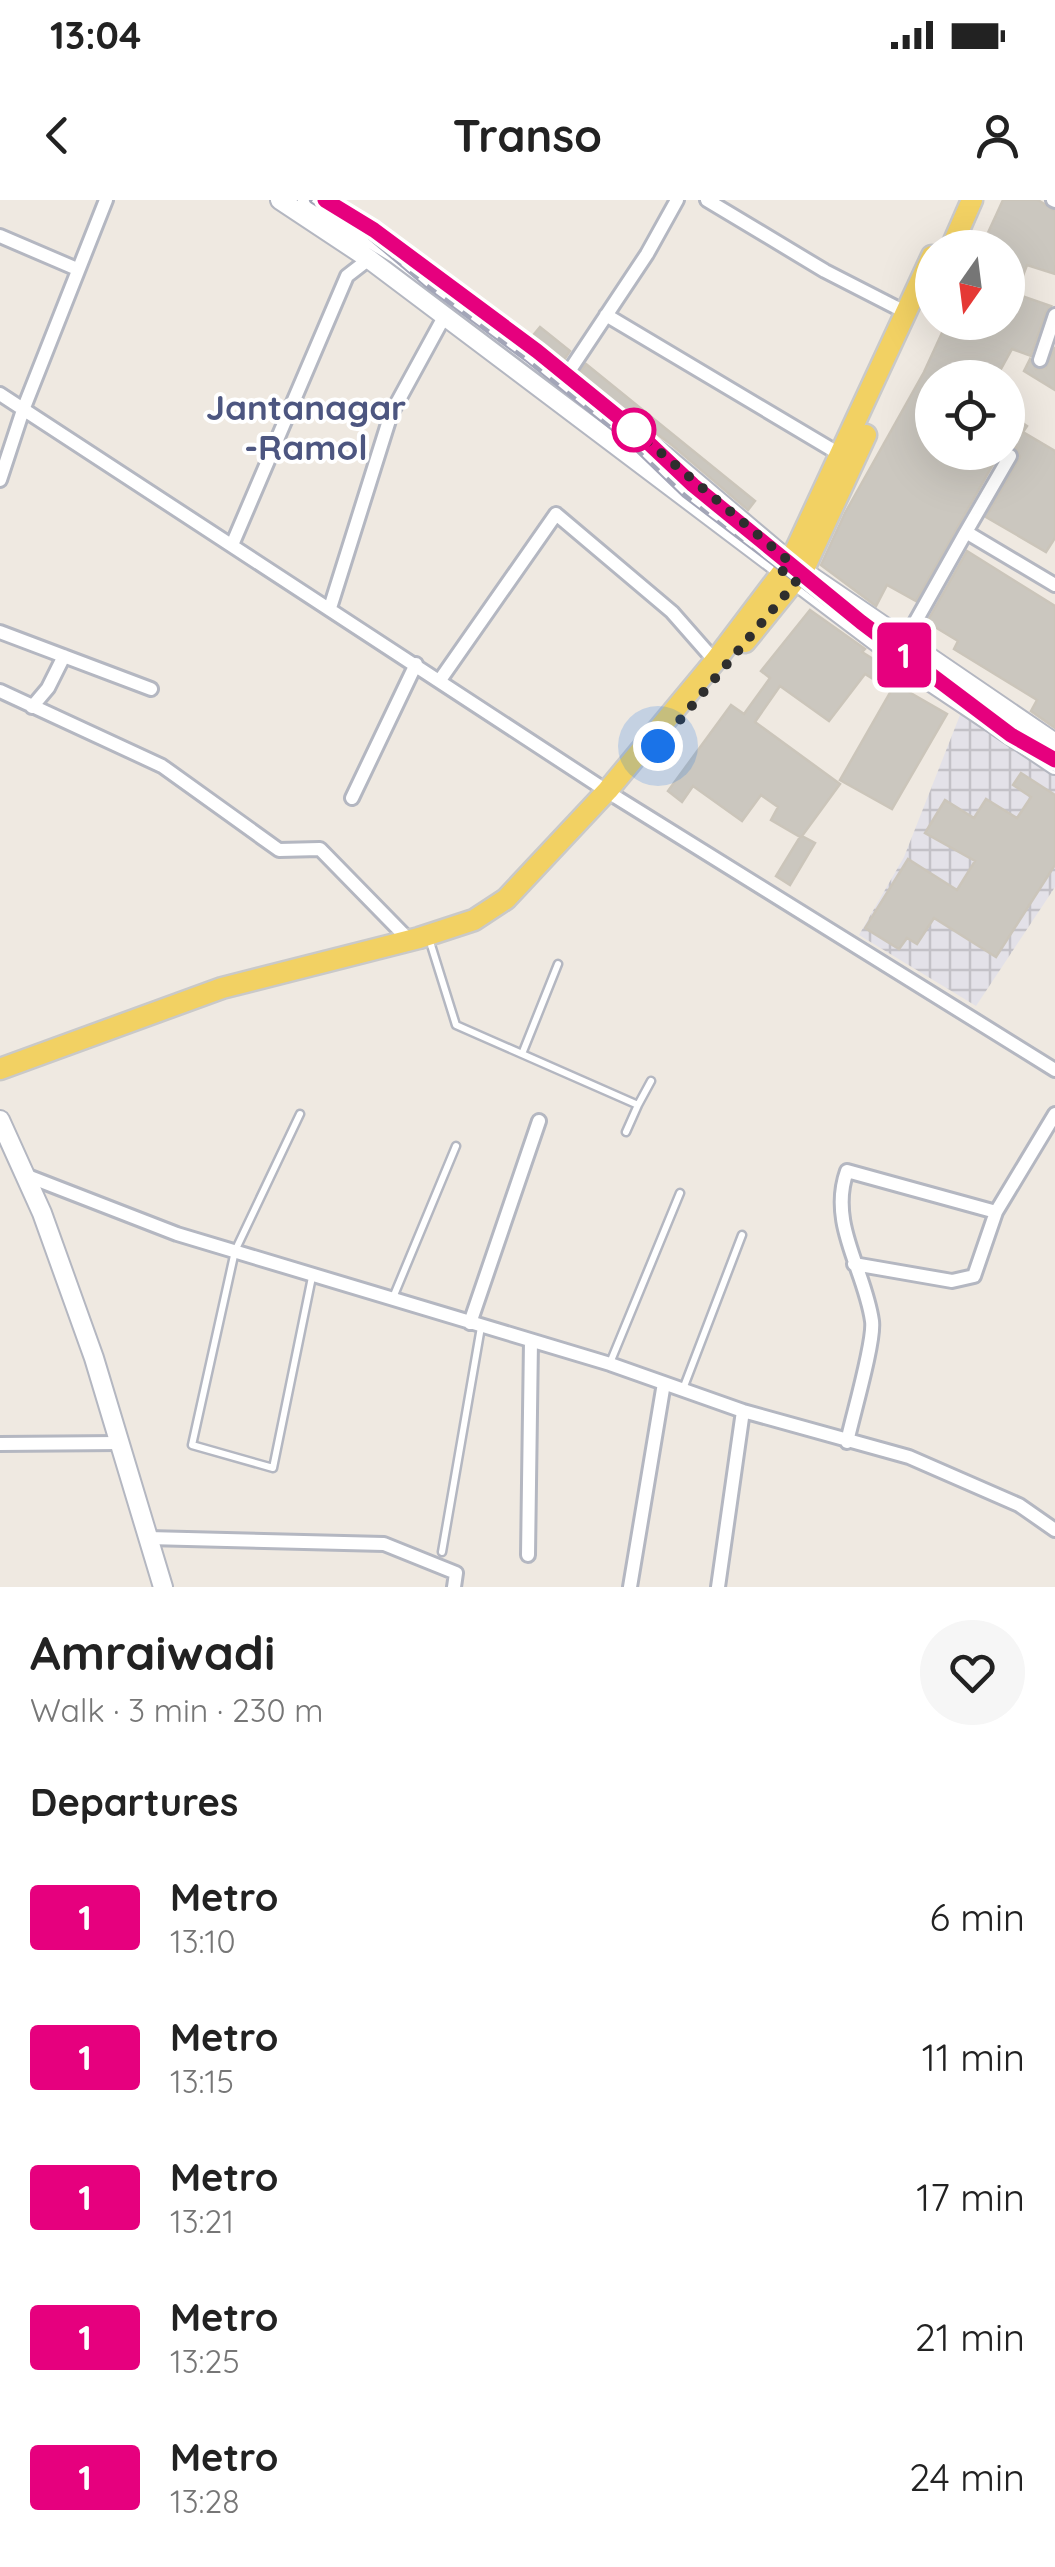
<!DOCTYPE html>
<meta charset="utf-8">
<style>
:root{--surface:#fff;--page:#f6f6f6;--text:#222;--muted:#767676}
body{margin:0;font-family:Quicksand,sans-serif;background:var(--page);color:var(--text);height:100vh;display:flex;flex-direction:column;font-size:38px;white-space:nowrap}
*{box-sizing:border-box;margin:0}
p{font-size:32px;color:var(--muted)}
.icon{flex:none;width:55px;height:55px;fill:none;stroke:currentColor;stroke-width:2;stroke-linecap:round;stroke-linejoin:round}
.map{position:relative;height:1387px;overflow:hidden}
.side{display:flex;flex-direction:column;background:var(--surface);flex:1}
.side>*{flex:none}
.badge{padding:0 20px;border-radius:8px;font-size:35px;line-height:65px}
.needle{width:65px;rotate:194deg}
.tools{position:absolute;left:915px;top:30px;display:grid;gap:20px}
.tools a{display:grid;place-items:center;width:110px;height:110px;border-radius:50%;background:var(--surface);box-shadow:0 10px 40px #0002;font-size:50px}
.you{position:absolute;width:50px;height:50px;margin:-25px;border:8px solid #fff;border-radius:50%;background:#1a73e8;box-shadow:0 0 0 15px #1a73e833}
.map>.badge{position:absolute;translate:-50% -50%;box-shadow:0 0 0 5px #fff}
h2{padding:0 30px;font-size:38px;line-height:90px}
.round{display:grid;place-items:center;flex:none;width:105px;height:105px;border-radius:52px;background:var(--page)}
.summary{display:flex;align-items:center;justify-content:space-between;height:170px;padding:0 30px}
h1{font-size:48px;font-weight:700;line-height:75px}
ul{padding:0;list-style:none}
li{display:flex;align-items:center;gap:30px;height:140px;padding:0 30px}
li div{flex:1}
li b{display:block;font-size:38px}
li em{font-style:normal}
li .badge{min-width:110px;font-weight:700;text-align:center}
.status{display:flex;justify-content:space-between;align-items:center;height:70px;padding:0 50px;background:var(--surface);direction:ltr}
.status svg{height:28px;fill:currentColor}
header{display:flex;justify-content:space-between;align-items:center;height:130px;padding:0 30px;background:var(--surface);font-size:45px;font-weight:700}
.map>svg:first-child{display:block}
.industrial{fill:url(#industrial-grid)}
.building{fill:#cbc7bf;stroke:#cbc5ba;stroke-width:2.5}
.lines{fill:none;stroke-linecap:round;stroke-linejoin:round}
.lane-casing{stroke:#b4b7c1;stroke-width:11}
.street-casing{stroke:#b4b7c1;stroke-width:18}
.secondary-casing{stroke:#b4b7c1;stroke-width:22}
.primary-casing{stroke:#c9c9c9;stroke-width:25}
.lane{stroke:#fff;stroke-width:6}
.street{stroke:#fff;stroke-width:12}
.secondary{stroke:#fff;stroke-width:18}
.primary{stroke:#f2d163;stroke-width:20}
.rail-casing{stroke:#a3a6b8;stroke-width:8}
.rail{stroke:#fff;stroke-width:4;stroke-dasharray:11;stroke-linecap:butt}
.line-casing{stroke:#fff;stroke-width:22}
.line{stroke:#e6007e;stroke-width:15}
.walk{stroke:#2e2e2e;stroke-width:10;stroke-dasharray:0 18}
.stop-dot{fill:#fff;stroke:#e6007e;stroke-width:5}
.labels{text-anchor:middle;stroke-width:8;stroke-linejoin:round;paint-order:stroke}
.district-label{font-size:35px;font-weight:bold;fill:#4d5680;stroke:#fff}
</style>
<div class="status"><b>13:04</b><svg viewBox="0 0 49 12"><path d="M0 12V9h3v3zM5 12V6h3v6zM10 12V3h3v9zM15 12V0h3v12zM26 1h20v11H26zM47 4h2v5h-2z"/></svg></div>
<header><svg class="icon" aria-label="back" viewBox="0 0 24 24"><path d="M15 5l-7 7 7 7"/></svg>Transo<svg class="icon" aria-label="person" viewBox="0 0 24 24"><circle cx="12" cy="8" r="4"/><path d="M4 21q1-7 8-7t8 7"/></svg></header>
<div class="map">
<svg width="1055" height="1387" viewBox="0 0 1055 1387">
<defs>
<pattern id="industrial-grid" width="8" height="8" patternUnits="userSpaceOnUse" patternTransform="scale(2.5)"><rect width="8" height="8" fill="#e3e1e8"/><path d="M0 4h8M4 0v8" fill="none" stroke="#c3c1c7"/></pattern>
</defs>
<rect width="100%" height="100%" fill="#efe9e1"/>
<!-- industrial -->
<path class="industrial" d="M962,510L1055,571V687L976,806L859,735L904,657Z"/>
<!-- building -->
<path class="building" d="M1003,0H1038L1055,11V74L1027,65L1016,94L1051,106L1046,112L1031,156L1012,149L996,178H932V252H1000L916,401L887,385L876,406L821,365L845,313L924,172L947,122H1008V48H981Z
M540,127L570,151L562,163L530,139Z
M1055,147V190L1024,171L1030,159L1036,169L1046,168Z
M586,164L755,301L748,310L673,246L578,175Z
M1008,213L1027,226L1023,232L1055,251V338L1046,352L986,317L1020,257L1016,248L1008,247Z
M967,351L1055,406V528L1031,511L1037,500L954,449L958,441L927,422Z
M810,410L865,449L862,452L900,476L891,490L865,474L829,521L780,486L755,522L840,584L802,636L815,643L790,685L776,676L800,637L771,620L778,607L761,595L742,621L693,586L682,602L668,591L731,505L744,514L770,478L761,471Z
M895,484L947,514L892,609L840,580Z
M1021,573L1055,595V665L996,757L934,718L917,744L907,738L899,749L865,728L908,659L957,690L975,661L925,633L945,600L974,618L986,599L1017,618L1031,597L1013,585Z"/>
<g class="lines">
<!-- lane casing -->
<g class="lane-casing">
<path id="lane" d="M431,745L456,825L638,905L651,881
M522,854L558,764
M300,914L235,1051L192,1245L273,1268L312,1077
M626,932L638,905
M392,1100L456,946
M610,1163L680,993
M683,1189L742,1035
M442,1352L481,1127"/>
</g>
<!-- street casing -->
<g class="street-casing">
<path id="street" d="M707,0L825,71L907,113
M1053,0L1055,1
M0,36L77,69
M606,115L841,255
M1040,160L1055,115
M564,179L647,54L677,0
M0,194L616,597L1055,870
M0,280L23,210L106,0
M966,332L1010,256
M232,345L347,76L369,59
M330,408L391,214L444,117
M912,428L966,332L1055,385
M0,432L151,489
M440,480L556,314L672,412L715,461
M0,491L162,566L279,650L320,649L409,740
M32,507L48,488L64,456
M352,598L416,464
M25,975L177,1034L610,1164L743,1211L909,1257L1019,1305L1055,1330
M854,1064L952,1081L974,1076L996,1012L1055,914
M470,1123L539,921
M847,1242C852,1218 875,1141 872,1121C865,1070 828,1024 847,971L996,1012
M0,1244L119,1243
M148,1338L384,1344L456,1373L454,1387
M528,1355L531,1141
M630,1387L664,1183
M718,1387L743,1211"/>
</g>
<!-- secondary casing -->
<g class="secondary-casing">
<path id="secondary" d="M280,0L369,59L922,476L1055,565
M307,0L396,54L665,256L790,362L1055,543
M0,920L42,1013L94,1158L163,1387"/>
</g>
<!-- primary casing -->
<g class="primary-casing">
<path id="primary" d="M951,48L972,0
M745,442L804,369L866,235
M0,869L222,788L419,738L474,720L506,699L608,590L715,461L790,362L932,56"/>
</g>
<!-- lane -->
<use href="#lane" class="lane"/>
<!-- street -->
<use href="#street" class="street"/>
<!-- secondary -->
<use href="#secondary" class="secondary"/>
<!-- primary -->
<use href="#primary" class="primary"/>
<!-- rail casing -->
<g class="rail-casing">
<path id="rail" d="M313,0L367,33L427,84L527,158L628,239L685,294L938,488L1010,541L1055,567"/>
</g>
<!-- rail -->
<use href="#rail" class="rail"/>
</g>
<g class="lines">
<!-- line casing -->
<g class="line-casing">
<path id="line" d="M325,0L374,30L537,151L638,233L693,285L861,422L1011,535L1055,560"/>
</g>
<!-- line -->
<use href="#line" class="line"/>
<!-- walk -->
<path class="walk" d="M634,230L790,362L782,372L796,382L658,546"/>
</g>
<!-- markers -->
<circle class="stop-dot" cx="634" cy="230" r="20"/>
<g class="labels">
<!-- district labels -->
<g class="district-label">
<text x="306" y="220">Jantanagar<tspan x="306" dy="40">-Ramol</tspan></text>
</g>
</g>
</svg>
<div class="tools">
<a><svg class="needle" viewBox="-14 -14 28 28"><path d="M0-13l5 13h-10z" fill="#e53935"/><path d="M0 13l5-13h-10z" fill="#767676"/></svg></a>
<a><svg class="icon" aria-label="locate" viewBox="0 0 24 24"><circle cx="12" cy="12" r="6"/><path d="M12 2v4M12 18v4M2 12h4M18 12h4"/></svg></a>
</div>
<div class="you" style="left:658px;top:546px"></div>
<b class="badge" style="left:904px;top:455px;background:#e6007e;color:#fff">1</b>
</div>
<section class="side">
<div class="summary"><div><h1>Amraiwadi</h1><p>Walk · 3 min · 230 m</p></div><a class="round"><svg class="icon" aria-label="heart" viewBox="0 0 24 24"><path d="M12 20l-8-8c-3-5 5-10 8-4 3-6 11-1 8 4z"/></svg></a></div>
<h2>Departures</h2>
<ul>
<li><span class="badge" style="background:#e6007e;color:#fff">1</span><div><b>Metro</b><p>13:10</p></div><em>6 min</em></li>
<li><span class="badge" style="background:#e6007e;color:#fff">1</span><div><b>Metro</b><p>13:15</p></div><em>11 min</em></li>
<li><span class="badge" style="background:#e6007e;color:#fff">1</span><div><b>Metro</b><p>13:21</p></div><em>17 min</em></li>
<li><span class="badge" style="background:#e6007e;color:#fff">1</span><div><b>Metro</b><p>13:25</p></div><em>21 min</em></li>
<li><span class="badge" style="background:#e6007e;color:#fff">1</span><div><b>Metro</b><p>13:28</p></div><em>24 min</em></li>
</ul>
</section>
